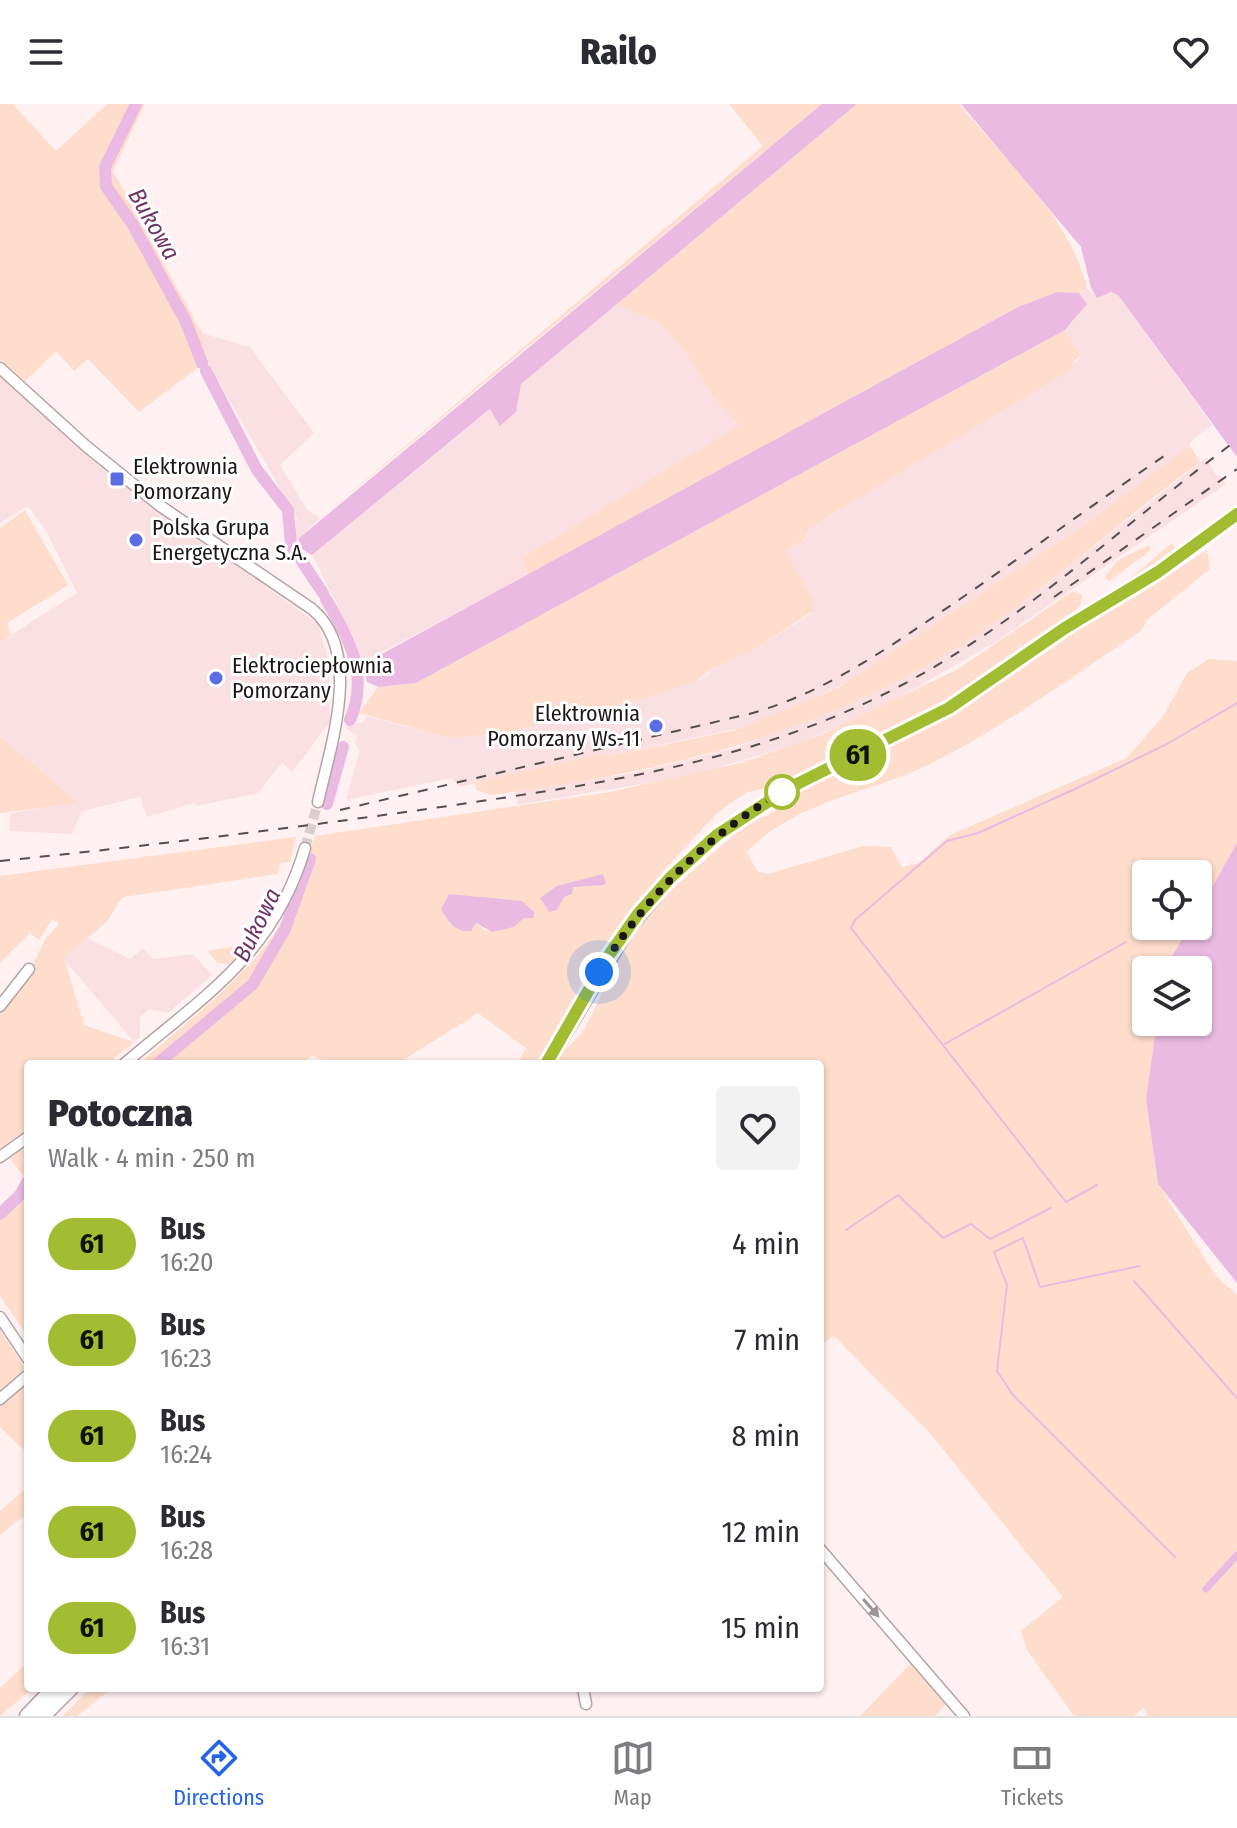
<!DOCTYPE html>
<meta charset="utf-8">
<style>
:root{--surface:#fff;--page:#f2f2f3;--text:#2b2b33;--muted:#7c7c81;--line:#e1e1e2;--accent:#2563eb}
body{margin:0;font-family:"Fira Sans Condensed",sans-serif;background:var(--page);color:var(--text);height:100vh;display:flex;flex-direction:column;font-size:30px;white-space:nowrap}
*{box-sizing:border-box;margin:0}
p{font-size:26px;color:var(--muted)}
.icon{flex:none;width:44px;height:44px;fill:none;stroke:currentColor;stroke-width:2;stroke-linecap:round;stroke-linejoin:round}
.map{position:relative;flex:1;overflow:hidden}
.sheet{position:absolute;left:24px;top:956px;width:800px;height:632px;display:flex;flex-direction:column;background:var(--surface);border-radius:8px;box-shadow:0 2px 6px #0004}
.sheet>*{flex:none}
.badge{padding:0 16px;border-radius:26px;font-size:28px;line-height:52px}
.tools{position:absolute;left:1132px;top:756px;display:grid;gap:16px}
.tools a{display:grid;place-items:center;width:80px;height:80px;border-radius:8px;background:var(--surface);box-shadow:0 2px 6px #0004;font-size:40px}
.you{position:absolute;width:40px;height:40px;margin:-20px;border:6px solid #fff;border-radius:50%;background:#1a73e8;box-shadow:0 0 0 12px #1a73e833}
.map>.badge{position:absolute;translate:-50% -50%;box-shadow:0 0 0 4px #fff}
.round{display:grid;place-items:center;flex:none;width:84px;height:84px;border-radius:8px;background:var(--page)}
.head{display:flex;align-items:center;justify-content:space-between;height:136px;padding:0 24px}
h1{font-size:38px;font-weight:800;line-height:60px}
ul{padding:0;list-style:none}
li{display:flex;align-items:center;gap:24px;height:96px;padding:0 24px}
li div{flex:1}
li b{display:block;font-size:30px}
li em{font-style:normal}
li .badge{min-width:88px;font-weight:700;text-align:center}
header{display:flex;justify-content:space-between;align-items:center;height:104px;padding:0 24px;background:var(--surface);font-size:36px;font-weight:800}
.tab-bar{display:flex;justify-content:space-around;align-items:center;height:112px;border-top:2px solid var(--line);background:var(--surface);font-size:22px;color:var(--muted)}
.tab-bar a{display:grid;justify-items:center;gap:4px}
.tab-bar .current{color:var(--accent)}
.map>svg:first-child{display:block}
.built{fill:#fbe0e3}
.green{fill:#feddcc;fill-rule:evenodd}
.water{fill:#ebbae3}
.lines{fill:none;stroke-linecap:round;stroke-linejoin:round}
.stream{stroke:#ebbae3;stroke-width:2}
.canal{stroke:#ebbae3;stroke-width:7}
.river{stroke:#ebbae3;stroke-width:12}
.minor-tunnel{stroke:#ddcfd1;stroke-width:10;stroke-dasharray:10 5;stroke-linecap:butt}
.minor-casing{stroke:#b5a4a5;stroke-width:13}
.major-casing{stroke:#b5a4a5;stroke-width:17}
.minor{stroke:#fff;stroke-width:10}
.major{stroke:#fff;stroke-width:14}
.rail{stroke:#554d4e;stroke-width:2;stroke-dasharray:10 10;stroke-linecap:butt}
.oneway{fill:#999696}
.line-casing{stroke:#fff;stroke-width:18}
.line{stroke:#a2bd31;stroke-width:12}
.walk{stroke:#1c1616;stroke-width:8;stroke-dasharray:0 14.4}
.poi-dot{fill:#5c6ce3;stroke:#fff;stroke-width:3}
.stop-dot{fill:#fff;stroke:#a2bd31;stroke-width:4}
.labels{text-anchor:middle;stroke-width:6;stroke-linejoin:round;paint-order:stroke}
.poi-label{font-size:22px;fill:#1c1616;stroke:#fff;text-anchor:start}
.water-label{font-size:24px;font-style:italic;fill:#6e3467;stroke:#fff}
</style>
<header><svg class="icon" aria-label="menu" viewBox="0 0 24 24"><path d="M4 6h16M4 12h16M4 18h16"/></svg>Railo<svg class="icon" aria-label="heart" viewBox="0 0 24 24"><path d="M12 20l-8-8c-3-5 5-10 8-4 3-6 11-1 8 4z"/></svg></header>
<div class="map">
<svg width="1237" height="1612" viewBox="0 0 1237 1612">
<rect width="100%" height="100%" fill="#fff0f2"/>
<!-- built -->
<path class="built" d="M1087,184L1097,194L1111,187L1118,191L1212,321L1193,335L1186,346L1080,424L857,574L757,620L610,652L599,650L459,683L452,674L346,696L360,646L355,640L358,633L345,623L363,618L366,612L449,634L504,629L652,592L707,572L713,564L750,548L811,510L812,494L786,447L807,435V426L1079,255L1081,251L1065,226L1079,211L1082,196L1079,189Z
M617,200L660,220L688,251L713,293L741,321L521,454L528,471L361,559L354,534L312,451L491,305L501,321L516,308L521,280Z
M202,229L250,243L314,329L280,361L307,405L320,414L298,435L293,434L297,414L207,257Z
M0,271L142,393L318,520L329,557L330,618L292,668L282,659L258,689L197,702L194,699L147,713L140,693L82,707L72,730L10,727V709L78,698L0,632V538L77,489L47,429L28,402L0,419Z
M1207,353L1216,372L1219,371L1226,380L992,540L872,609L796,640L690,672L517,701L516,687L634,669L739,643L913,569L1029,494Z
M85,833L130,855L143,844L153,855L193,850L212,871L168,909L150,905L140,913V933L134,938L63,854Z"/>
<!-- green -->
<path class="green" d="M0,0H13L56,47L107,0H145L113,67L202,229L207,257L139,308L88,255L74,267L56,247L25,277L0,255Z
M729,0H822L320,414L763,42Z
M857,0H959C1004,54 1071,115 1087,184L1079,189L1057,188L1018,203L528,471L521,454L740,321L713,293L688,251L660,220L617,200Z
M1065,226L1081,251L1071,260L1073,264L837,407L807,426L806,435L786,447L812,494L813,507L750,548L713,564L694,578L652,592L504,629L449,634L359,609L378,583L416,579Z
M1190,342L1200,358C1127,411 1060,474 985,525C836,627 668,668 491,691L477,686L474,679L599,650L610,652L736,626L840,583L1080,424Z
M25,406L68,481L7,519L11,531L0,538V424Z
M1172,439L1176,444L1166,455L1116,486Z
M1149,441L1150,447L1109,477L1104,474L1118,456Z
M1207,446L1210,465L1147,516L1141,527C1071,573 1004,623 928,661C870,689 793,698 747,748L757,767L768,770L863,742L891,743L902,763L919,759L950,731L1127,654L1164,611L1187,569L1209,555L1237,557V739L1198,808V770H1146V822H1190L1165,866H1146V918H1157L1146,995L1158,1080L1215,1171L1237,1191V1612H1148L1143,1604L1134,1612H1074L1027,1546L1021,1527L1063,1493L928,1327L834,1232L820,1241V960H552C560,946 576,939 585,924C602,893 612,859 633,830C667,784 712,751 754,714L767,712L818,676L958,608L1071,526L1132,495Z
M1073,487L1082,491L1080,502L1017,551L938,603L783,680L747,688L718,708L664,766L602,849L538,960H517L526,944L478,909L397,960H334L312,952L300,960H138C181,924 249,870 279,823C296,796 304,762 315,732L610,688L744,658L823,630L958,565ZM450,790L482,794L533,814H524L514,823L485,827L476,819L450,820L441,805Z
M0,632L79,699L0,709Z
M296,733L290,758L281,759L277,770L124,793C115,800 115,806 109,815C104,822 74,843 64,853L84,921L134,938L107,960H28V1025L0,1046V910L30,866L46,834L59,820L52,815L39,836L30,829L0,859V772Z
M247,840L229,860L218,859L207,847Z
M28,1040V1077L10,1055Z
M28,1083V1233L0,1192V1113Z
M0,1226L25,1264L0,1287Z
M27,1279L28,1280V1350L0,1323V1301Z
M28,1383V1409L0,1431V1407Z
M28,1558V1584H33L0,1612V1584Z
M912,1558L946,1600L935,1612H860Z
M90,1584H112L77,1612H63Z"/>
<!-- water -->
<path class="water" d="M822,0H857L521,280L516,308L500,322L490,305L312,451L302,445L298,435Z
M961,0H1237V353L1118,191L1111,188L1097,194L1091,184L1081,143Z
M1057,188L1079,189L1087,200L1065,226L416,579L378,583L367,578L364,565L369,557L1018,203Z
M1237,739V1179L1158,1080L1146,995L1157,918H1198V866L1165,864L1190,822H1198V808Z
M603,770L606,779L603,781L573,783L572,790L564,793L557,806L549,808L540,794L557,782Z
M449,790L522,797L534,808V814H524L514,823L492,828L476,819L471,827C455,829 448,817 441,805Z"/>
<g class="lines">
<!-- stream -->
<path class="stream" d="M943,941L1126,838
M1097,1081L1066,1098L851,824L855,816L947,737L978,729L1075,685L1167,640L1237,599
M846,1126L898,1091L943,1134L971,1120L990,1135L1051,1104
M1140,1162L1040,1183L1023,1134L994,1148L1007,1181L997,1267L1013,1291L1175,1453
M1134,1177L1237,1294"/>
<!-- canal -->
<path class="canal" d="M1206,1485L1237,1451"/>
<!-- river -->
<path class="river" d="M136,0L105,63L106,82L133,121L186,218L202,259
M206,267L257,366L288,406L291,441L323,489
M326,495C348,533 370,571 350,616
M327,700L343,643
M157,960L253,880L285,825L310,755
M0,1110L20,1091L28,1077"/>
<!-- minor-tunnel -->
<path class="minor-tunnel" d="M305,744L318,698"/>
<!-- minor casing -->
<g class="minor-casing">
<path id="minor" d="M0,264L86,342L159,401L312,505C364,548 330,643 318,698
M0,902L29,865
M124,960C204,892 274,850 305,744
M0,1053L28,1033
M0,1213L28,1255
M0,1295L28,1271
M820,1445L964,1612
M583,1584L586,1600"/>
</g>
<!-- major casing -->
<g class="major-casing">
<path id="major" d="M546,960L628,824L670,774L717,731L789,684L949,604L1065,524L1158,468L1237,410
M27,1612L54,1584
M43,1612L71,1584"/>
</g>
<!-- minor -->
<use href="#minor" class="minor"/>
<!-- major -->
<use href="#major" class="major"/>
<!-- rail -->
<path class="rail" d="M1054,493L1237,365
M340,706L749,610C821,590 879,550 941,508C1018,456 1093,400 1170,348
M0,757C147,742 294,724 441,703C604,679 753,659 900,582C1024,517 1126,418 1237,336"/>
</g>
<!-- one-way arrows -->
<defs><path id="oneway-solid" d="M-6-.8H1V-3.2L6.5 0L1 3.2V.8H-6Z" transform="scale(2)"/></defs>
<use class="oneway" href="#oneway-solid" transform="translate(871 1504) rotate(49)"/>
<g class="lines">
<!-- line casing -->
<g class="line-casing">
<path id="line" d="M546,960L609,851L638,810L670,774L717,731L789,684L949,604L1065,524L1158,468L1237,410"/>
</g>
<!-- line -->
<use href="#line" class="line"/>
<!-- walk -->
<path class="walk" d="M599,868C645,793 709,730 782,688"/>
</g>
<!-- markers -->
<g class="poi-dot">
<rect x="109" y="367" width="16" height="16" rx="4"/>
<circle cx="136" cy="436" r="8"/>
<circle cx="216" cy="574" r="8"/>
<circle cx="656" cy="622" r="8"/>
</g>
<circle class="stop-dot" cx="782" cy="688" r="16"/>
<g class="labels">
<!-- poi labels -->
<g class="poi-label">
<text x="133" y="370">Elektrownia<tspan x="133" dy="25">Pomorzany</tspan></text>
<text x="152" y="431">Polska Grupa<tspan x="152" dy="25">Energetyczna S.A.</tspan></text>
<text x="232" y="569">Elektrociepłownia<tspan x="232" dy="25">Pomorzany</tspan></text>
<text x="640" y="617" text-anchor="end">Elektrownia<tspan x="640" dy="25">Pomorzany Ws-11</tspan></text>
</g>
<!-- water labels -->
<g class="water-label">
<text transform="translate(154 120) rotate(60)" y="8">Bukowa</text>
<text transform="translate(257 821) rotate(-64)" y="8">Bukowa</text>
</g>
</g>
</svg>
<div class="tools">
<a><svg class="icon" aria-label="locate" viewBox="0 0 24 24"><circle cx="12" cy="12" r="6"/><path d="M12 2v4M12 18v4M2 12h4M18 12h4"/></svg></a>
<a><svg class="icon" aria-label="layers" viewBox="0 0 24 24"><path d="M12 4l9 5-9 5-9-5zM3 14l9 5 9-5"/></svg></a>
</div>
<div class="you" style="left:599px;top:868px"></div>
<b class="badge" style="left:858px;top:651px;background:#a2bd31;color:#111">61</b>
<section class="sheet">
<div class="head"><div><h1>Potoczna</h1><p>Walk · 4 min · 250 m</p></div><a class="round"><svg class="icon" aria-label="heart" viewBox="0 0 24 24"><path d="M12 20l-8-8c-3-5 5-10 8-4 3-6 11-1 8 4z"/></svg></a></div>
<ul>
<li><span class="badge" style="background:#a2bd31;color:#111">61</span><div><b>Bus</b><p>16:20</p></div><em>4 min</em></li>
<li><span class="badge" style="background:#a2bd31;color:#111">61</span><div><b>Bus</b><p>16:23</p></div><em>7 min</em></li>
<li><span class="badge" style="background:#a2bd31;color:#111">61</span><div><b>Bus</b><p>16:24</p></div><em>8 min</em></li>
<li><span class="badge" style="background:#a2bd31;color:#111">61</span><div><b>Bus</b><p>16:28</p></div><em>12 min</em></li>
<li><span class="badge" style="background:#a2bd31;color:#111">61</span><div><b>Bus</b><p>16:31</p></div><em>15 min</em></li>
</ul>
</section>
</div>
<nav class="tab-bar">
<a class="current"><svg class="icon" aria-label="directions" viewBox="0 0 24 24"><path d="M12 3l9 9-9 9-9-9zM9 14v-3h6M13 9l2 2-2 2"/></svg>Directions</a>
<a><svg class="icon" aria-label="map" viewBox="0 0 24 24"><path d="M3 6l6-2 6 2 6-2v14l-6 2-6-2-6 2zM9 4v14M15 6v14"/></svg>Map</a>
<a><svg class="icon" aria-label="tickets" viewBox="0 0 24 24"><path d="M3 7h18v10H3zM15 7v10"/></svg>Tickets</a>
</nav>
